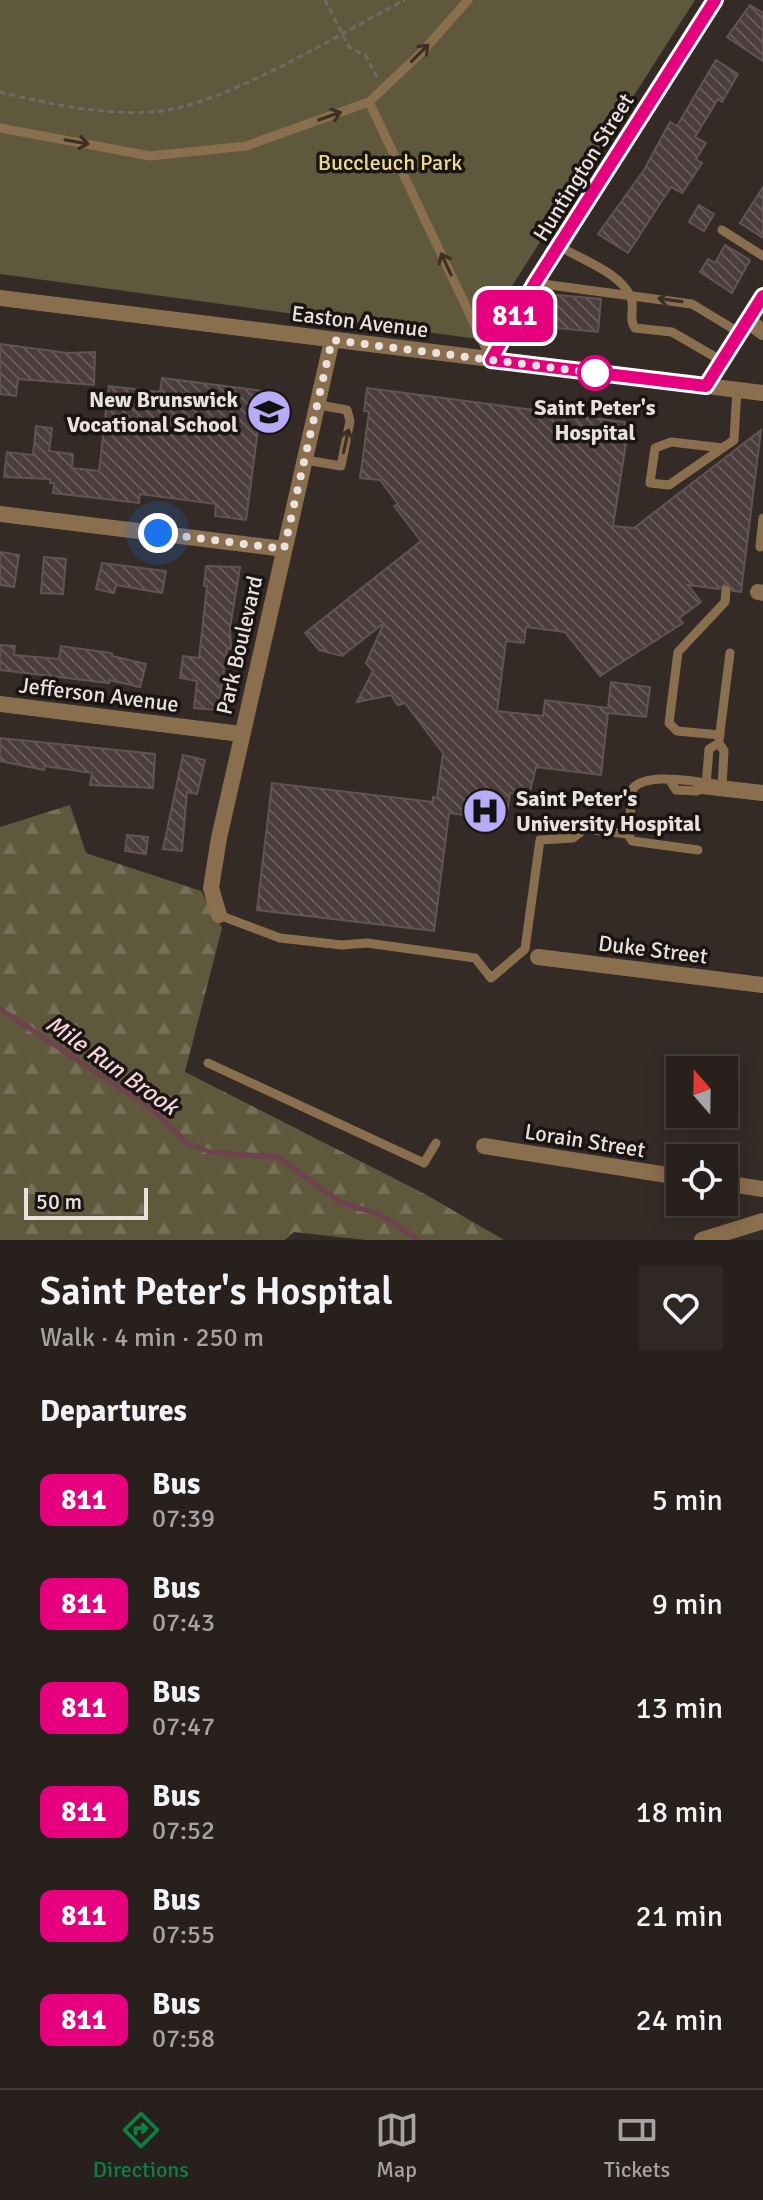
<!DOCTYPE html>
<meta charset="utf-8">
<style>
:root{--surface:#28201c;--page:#302825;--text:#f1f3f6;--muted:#a5a3a3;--line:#443e3b;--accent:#0b8043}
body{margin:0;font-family:Signika,sans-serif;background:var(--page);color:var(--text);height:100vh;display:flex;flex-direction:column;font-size:30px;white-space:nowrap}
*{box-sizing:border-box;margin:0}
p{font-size:26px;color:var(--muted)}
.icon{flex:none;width:44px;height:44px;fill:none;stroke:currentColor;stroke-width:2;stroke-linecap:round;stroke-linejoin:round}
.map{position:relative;height:1240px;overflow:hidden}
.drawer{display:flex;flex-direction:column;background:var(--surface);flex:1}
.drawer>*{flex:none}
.badge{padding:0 16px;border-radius:12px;font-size:28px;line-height:52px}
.needle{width:52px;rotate:340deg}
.fabs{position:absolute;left:666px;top:1056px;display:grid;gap:16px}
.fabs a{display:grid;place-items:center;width:72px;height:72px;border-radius:0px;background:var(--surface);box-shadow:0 4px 20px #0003,0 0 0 2px var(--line);font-size:40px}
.scale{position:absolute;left:24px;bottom:20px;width:124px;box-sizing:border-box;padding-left:8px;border:4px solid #e8e1de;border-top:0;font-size:22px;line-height:28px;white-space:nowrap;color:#e8e1de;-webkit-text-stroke:6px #1a1513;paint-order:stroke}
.you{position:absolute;width:40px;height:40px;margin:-20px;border:6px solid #fff;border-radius:50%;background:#1a73e8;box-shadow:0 0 0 12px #1a73e833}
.map>.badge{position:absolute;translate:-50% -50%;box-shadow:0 0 0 4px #fff}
h2{padding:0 40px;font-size:30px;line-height:72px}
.round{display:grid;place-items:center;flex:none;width:84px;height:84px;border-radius:0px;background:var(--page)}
.headline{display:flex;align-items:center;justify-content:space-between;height:136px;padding:0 40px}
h1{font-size:38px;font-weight:600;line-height:60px}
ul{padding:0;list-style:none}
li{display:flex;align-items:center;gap:24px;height:104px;padding:0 40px}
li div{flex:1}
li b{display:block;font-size:30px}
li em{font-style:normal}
li .badge{min-width:88px;font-weight:700;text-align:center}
.dock{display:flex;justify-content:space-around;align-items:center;height:112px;border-top:2px solid var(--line);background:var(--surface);font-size:22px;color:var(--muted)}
.dock a{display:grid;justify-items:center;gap:4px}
.dock .on{color:var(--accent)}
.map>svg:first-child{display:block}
.forest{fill:url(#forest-firs)}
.park{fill:#5f583c}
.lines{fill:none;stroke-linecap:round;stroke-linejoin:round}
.stream{stroke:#70414f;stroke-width:5}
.building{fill:url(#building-back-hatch);stroke:#625453;stroke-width:2}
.path{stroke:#726965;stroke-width:3;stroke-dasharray:6 4;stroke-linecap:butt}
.service{stroke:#8a6f4e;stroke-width:9}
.minor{stroke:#8a6f4e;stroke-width:16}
.tertiary{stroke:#8a6f4e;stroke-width:16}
.oneway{stroke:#3c3025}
.line-casing{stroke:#fff;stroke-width:18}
.line{stroke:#e6007e;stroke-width:12}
.walk{stroke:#e8e1de;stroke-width:8;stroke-dasharray:0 14.4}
.stop-dot{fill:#fff;stroke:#e6007e;stroke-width:4}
.labels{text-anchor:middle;stroke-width:7;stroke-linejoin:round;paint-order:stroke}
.park-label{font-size:22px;fill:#eedb8f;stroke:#1a1513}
.street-label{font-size:22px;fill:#e8e1de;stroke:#1a1513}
.poi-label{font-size:22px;font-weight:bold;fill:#e8e1de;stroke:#1a1513;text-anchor:end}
.stop-label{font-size:22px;font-weight:bold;fill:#e8e1de;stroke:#1a1513}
.water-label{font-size:24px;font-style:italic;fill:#f4d3db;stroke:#1a1513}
</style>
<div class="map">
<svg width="763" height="1240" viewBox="0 0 763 1240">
<defs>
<pattern id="forest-firs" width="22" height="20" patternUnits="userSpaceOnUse" patternTransform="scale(2)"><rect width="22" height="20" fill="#5f583c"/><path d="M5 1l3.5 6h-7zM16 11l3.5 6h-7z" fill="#767058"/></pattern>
<pattern id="building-back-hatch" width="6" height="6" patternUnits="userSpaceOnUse" patternTransform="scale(2)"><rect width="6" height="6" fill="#4a3d3c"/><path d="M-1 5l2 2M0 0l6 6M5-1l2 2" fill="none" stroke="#645958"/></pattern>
</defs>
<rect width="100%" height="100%" fill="#352b26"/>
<!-- forest -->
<path class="forest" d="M70,805L86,853L201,891L222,928L185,1072L425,1194L504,1240H366L294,1232L285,1240H0V827Z"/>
<!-- park -->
<path class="park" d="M0,0H695L478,339L0,274Z"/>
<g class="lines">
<!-- stream -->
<path class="stream" d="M0,1009L151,1108L187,1143L210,1152L278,1157L340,1202L381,1215L419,1240"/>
</g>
<!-- building -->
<path class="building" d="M750,5L763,13V61L727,37Z
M716,60L738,74L722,102L718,99L695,137L706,143L696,159L702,163L682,193L671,187L628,253L598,234L644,170L670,122L677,126Z
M763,187V238L740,223Z
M699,205L714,214L704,231L689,222Z
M725,245L750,260L732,293L700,272L708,259L715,263Z
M557,295L601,299L598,332L535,326Z
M0,344L68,353L95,352L94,385L18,379L16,396L0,394Z
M162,378L263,391L246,520L215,516L216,504L140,494L139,503L53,493L54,483H50V479L4,477L7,452L33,455L36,426L52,428L49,451L73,454L72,468L99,471L109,386L160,392Z
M367,388L625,422L623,429L628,430L613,526L634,528L761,430L741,592L733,591L727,583L719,589L688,585L701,602L679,618L683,623L600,676L565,632L526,627L524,643L506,641L497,711L543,716L545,700L608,708L611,682L650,687L646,717L608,713L601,775L536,767L529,795L510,793L506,820L449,813L434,931L257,910L272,783L433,802V797L437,798L443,753L405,703L398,705L391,695L357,702L373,671L366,663L384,623L342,656L319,650L305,633L421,541L394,506L398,504L380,480L360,478L369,412L364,411Z
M0,552L19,555L14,587L0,585Z
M44,557L66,559L63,594L41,593Z
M102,563L166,571L162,593L116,585L114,593L96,589Z
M206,566L240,567L230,628L231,649H227L218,710L194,708L197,681L180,678L183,656L199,658L207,586H204Z
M0,645L15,646L14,655L59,659L61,646L112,653V656L146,664L140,687L109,680V683L0,670Z
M0,738L155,754L153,788L90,785L92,773L45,766L44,770L0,761Z
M183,755L205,760L197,794L187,792L182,851L163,849Z
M127,835L148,837L146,854L125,851Z"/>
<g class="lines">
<!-- path -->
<path class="path" d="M325,0L349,47L366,56L377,77
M0,92C48,104 102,115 152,112C221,108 340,33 405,0"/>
<!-- service -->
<path class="service" d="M369,102L491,359
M0,128L150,156L246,146L369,102L423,51L468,0
M722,230L763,256
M559,246C580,259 622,273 631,298C635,308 628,319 635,328L672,332L722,361
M535,283L692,304L740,333
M723,448L671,442L655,448L650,483L669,485L734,440L737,389
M306,460L341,466L350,421L347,410L319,405
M760,547L763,518
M720,735L677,731L669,723L678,652L725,602L726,590
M719,740L730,653
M671,782L676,790L697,791L702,786
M706,786L709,749L719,743L724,751L722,787
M698,850L632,841L628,834L633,788C647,774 682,780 700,782L702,786
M219,915L280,938L342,945L367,943L475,958L491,978L525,949L540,840L573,838L585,829L628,834
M208,1063L424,1163L436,1143"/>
<!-- minor -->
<path class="minor" d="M747,320L763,332
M491,360L535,283L715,0
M706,386L763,296
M0,514L284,549
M758,592L763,593
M0,704L241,734
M702,786L763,793
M219,915L211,888L219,838L332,340
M538,957L763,985
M484,1146L680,1177
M724,1183L763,1189
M702,1240L763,1221"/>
<!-- tertiary -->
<path class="tertiary" d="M0,298L763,393"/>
</g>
<!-- one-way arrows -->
<defs><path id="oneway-shaft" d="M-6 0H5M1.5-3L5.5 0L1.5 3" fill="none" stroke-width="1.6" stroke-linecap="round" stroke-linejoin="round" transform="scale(2)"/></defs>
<g class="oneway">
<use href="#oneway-shaft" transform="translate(420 53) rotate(-45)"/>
<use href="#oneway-shaft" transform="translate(330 116) rotate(-20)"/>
<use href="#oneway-shaft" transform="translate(77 142) rotate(10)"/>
<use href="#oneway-shaft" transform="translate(446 264) rotate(-115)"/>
<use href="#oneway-shaft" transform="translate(670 300) rotate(-172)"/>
<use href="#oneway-shaft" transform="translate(346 441) rotate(-78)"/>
</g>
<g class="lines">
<!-- line casing -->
<g class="line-casing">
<path id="line" d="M715,0L535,283L491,360L706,386L763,296"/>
</g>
<!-- line -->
<use href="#line" class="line"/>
<!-- walk -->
<path class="walk" d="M158,533L284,549L332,340L595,373"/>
</g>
<!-- icons -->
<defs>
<g id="school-disc" transform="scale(2.3)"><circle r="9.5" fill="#b7abf8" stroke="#1a1513"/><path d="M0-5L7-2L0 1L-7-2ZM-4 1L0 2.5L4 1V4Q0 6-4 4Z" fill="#111"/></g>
<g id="hospital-disc" transform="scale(2.3)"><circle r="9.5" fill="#b7abf8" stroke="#1a1513"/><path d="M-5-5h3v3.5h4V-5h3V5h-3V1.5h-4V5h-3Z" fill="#111"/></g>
</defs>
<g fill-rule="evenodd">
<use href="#school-disc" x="269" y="412"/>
<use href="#hospital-disc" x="485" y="811"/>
</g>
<!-- markers -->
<circle class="stop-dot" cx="595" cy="373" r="16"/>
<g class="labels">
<!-- park labels -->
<g class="park-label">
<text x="390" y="170">Buccleuch Park</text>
</g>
<!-- street labels -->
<g class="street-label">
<text transform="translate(583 167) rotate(-58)" y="8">Huntington Street</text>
<text transform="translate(360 321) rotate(7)" y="8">Easton Avenue</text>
<text transform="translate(239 645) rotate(-77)" y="8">Park Boulevard</text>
<text transform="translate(99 694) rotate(7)" y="8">Jefferson Avenue</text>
<text transform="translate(653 949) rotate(7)" y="8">Duke Street</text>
<text transform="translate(585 1140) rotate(9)" y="8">Lorain Street</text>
</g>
<!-- poi labels -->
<g class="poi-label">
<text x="238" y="407">New Brunswick<tspan x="238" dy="25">Vocational School</tspan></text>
<text x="516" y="806" text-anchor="start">Saint Peter's<tspan x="516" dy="25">University Hospital</tspan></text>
</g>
<!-- stop labels -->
<g class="stop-label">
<text x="595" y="415">Saint Peter's<tspan x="595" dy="25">Hospital</tspan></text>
</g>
<!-- water labels -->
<g class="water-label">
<text transform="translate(112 1065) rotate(35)" y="8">Mile Run Brook</text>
</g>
</g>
</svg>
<div class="fabs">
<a><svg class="needle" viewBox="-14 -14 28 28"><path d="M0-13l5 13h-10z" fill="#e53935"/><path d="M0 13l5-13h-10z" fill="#a5a3a3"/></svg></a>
<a><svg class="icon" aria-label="locate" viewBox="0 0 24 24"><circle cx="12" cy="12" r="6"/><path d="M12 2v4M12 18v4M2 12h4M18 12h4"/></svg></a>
</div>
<div class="scale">50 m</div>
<div class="you" style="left:158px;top:533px"></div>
<b class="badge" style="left:515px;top:316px;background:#e6007e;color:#fff">811</b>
</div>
<section class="drawer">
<div class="headline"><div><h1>Saint Peter's Hospital</h1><p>Walk · 4 min · 250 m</p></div><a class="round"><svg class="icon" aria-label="heart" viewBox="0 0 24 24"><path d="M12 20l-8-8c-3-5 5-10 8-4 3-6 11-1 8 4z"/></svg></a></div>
<h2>Departures</h2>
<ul>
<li><span class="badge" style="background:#e6007e;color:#fff">811</span><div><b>Bus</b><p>07:39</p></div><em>5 min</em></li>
<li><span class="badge" style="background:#e6007e;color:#fff">811</span><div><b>Bus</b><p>07:43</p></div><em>9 min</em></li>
<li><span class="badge" style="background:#e6007e;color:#fff">811</span><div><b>Bus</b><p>07:47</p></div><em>13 min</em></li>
<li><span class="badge" style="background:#e6007e;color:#fff">811</span><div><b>Bus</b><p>07:52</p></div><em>18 min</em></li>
<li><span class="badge" style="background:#e6007e;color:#fff">811</span><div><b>Bus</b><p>07:55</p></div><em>21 min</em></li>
<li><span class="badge" style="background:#e6007e;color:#fff">811</span><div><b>Bus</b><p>07:58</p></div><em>24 min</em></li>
</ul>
</section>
<nav class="dock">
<a class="on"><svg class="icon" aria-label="directions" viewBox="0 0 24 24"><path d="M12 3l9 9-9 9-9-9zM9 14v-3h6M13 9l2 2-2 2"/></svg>Directions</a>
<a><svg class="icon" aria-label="map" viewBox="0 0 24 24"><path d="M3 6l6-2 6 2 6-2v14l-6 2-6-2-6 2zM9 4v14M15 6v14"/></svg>Map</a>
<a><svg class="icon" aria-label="tickets" viewBox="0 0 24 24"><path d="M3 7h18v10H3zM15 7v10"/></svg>Tickets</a>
</nav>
